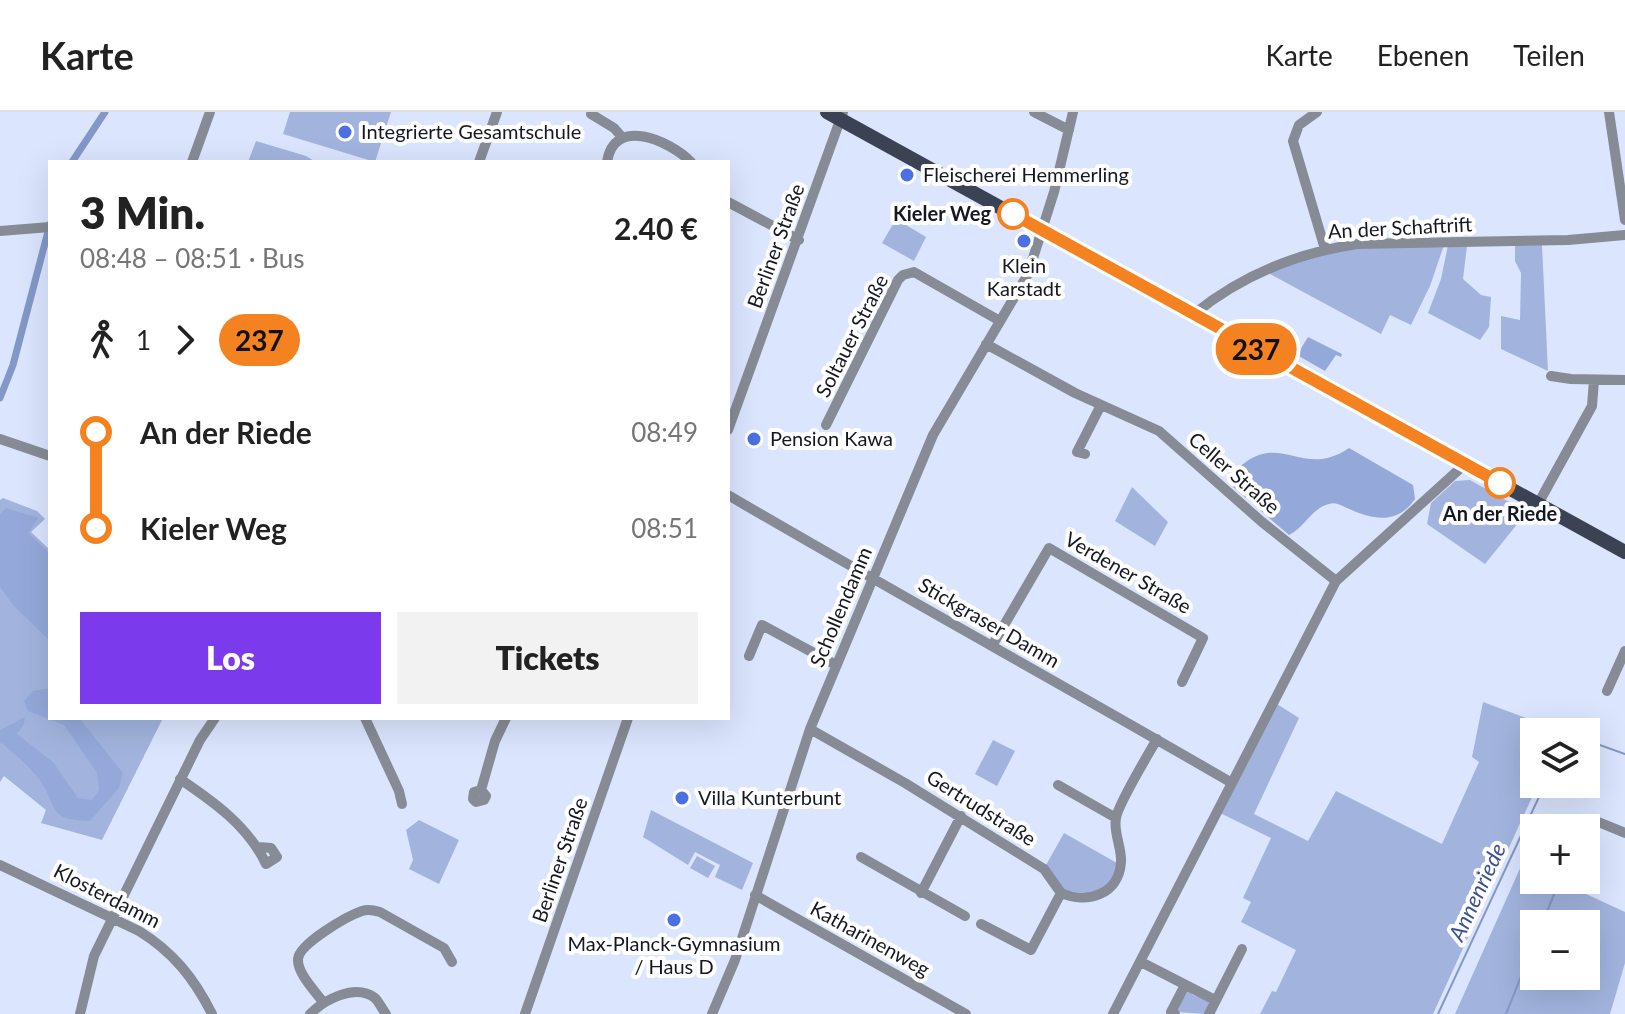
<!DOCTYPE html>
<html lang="de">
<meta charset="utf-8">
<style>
:root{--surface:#fff;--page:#f2f2f2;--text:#222;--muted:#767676;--line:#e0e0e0;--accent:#7c3aed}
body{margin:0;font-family:Lato,sans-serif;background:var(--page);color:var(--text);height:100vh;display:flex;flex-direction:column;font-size:30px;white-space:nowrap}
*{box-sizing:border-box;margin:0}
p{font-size:26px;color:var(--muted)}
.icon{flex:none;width:44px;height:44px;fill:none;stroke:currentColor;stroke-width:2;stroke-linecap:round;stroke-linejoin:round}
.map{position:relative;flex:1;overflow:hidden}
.sheet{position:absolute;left:48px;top:48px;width:682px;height:560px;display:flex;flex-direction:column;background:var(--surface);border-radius:0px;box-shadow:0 8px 32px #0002}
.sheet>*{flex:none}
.badge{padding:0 16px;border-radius:26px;font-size:28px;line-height:52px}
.fabs{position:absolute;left:1520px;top:606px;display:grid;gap:16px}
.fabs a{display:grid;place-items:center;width:80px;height:80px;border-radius:0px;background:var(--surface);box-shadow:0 8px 32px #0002;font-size:40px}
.map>.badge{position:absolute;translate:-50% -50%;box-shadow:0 0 0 4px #fff}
.legs{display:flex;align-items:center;gap:12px;height:88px;padding:0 32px;font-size:26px}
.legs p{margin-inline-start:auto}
.head{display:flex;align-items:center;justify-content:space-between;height:136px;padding:0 32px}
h1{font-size:44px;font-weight:800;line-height:60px}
.button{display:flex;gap:16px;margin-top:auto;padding:16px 32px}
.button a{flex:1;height:92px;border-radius:0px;background:var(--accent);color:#fff;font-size:32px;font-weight:800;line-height:92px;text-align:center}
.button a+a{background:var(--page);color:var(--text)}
ul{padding:0 32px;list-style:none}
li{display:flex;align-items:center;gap:28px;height:96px;font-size:30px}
li i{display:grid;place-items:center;width:12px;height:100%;margin:0 10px;background:currentColor}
li i::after{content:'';width:20px;height:20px;margin:-10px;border:6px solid;border-radius:50%;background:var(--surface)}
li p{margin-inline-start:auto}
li:first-child i{background:linear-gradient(#0000 50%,currentColor 0)}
li:last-child i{background:linear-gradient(currentColor 50%,#0000 0)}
header{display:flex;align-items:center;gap:48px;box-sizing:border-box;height:112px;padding:0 40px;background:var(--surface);border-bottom:2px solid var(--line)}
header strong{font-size:38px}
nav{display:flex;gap:44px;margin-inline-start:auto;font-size:28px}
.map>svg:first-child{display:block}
.green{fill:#a2b4de;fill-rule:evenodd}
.forest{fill:#94a9da}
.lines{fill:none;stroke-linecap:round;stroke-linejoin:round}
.stream{stroke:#8498c8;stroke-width:2}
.canal{stroke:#8498c8;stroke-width:7}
.minor{stroke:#868b95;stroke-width:10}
.major{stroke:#3b4253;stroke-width:14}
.line-1-casing{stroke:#fff;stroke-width:18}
.line-1{stroke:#f58220;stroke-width:12}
.poi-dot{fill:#4a70e3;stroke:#fff;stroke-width:3}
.stop-1-dot{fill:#fff;stroke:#f58220;stroke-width:4}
.labels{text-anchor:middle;stroke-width:8;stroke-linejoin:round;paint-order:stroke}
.poi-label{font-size:20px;fill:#151821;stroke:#fff;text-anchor:start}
.stop-label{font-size:20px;font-weight:bold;fill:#151821;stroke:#fff;text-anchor:end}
.street-label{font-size:20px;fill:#151821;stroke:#fff}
.water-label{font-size:22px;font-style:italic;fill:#3b5290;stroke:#fff}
</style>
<header>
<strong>Karte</strong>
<nav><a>Karte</a><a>Ebenen</a><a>Teilen</a></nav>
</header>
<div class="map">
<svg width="1625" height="902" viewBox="0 0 1625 902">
<rect width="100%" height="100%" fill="#dbe5fe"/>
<!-- green -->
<path class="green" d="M290,0H391L375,50L283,22Z
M256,29L306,44L316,50H248Z
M896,107L926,125L914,149L882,131Z
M1444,133L1430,174L1411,213L1390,203L1381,222L1268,161L1311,144L1365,135Z
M1448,133L1467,134L1463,167L1481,183L1491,185L1489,215L1480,228L1428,201L1441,167Z
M1515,133H1542L1548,259L1501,237V204L1520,208L1521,161L1515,149Z
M1470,368L1527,400L1485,452L1427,412L1431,391L1455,369Z
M1132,375L1168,410L1155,434L1115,409Z
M3,386L37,399L45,407L31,420L50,438V606H163L102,728L41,711L46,698L4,664L0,670V388Z
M1483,590L1561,619L1534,620V672H1538L1433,902H1260L1272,879L1276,880L1296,838L1241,810L1251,790L1243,786L1271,726L1220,701L1277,592L1299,606L1254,702L1308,729L1336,679L1442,732L1479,650L1472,645Z
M993,628L1015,639L997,674L975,662Z
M651,698L753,751L742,778L715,765L720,753L695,740L688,753L643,725Z
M419,708L459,728L439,772L409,757L413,748L406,718Z
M1064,721L1117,751C1114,785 1089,783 1064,778L1046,753Z
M697,744L715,754L708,766L690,756Z
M1522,752L1534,758V768H1556L1625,800V851L1610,902H1455ZM1534,812H1586V864H1534Z
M1190,879L1193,883L1208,888L1209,892L1204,902L1178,900L1177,896L1185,880Z"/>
<!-- forest -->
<path class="forest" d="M1308,225L1342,242L1341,245L1336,243L1325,259L1297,243Z
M1349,336L1413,373L1415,387C1397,413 1373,408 1347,396C1340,393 1336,390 1329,392C1312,396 1304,416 1289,423L1233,375L1231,364C1277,311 1300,370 1349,336Z
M6,396L38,406L28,421L50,442V529L13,493L0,475V402Z
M50,576V606H79L123,661L119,676L90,709C44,708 60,694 38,666C28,653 14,642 2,631L0,632V618L25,605L24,612L17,622L53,650L78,686L92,688L99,678L97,661L64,613L28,599L24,589L33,579Z"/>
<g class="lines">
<!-- stream -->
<path class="stream" d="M1586,628L1625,642
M1542,812L1557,775
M1438,902L1545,672
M1506,902L1534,832"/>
<!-- canal -->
<path class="canal" d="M72,50L105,0
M0,286L13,253L50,112"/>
<!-- minor -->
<path class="minor" d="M1034,0L1069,18
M1317,0L1299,13L1293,29L1325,137
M1609,0L1625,108
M591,2L614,16L622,25
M192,50L210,0
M479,50L497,0
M607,50C614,4 669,28 691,50
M728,90L799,128
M0,119L50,115
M1194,202C1241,164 1297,141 1357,132L1568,128L1625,123
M986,232L1075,281L1159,319L1262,410L1336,469
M1551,264L1571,267L1625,268
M826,313L898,168L903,163L914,160L1000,209
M728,318L843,0
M0,327L50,344
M1085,342L1077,340L1101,293
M728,383C895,481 1065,574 1232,671
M1538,392L1592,294L1594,268
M992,534L1049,436L1203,526L1182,570
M749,544L762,513L836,553
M1607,579L1625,539
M365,606L399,679L402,692
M810,617L905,671L1044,757L1061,781C1087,792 1119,783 1121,750C1122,736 1113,720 1116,706C1118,692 1148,643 1157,627
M180,667C214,690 248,714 266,752L277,745L271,736L258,735
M1058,673L1116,706
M481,678L474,680L473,687L476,690L484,688L486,684L481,678L495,629L506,606
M1591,707L1625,721
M861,745L965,804
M0,753L139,819C173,840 194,866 212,902
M921,781L961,704
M755,783L966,902
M981,812L1031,838L1061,781
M1141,850L1215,888
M323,890C315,879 297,861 298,847C299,832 347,804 362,799C368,797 373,798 380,800L444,836L452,850
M80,902L94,844L200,628L215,606
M310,902C324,888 355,871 375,886C379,890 382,897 386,902
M525,902L628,606
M712,902L735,848L810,617L933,323L1028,162L1054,80L1073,0
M1113,902L1336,469L1465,352
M1175,902L1171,900L1185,873
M1209,902L1242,837"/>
<!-- major -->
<path class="major" d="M827,0L1625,440"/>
</g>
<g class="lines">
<!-- line-1 casing -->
<g class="line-1-casing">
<path id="line-1" d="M1013,102L1500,371"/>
</g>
<!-- line-1 -->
<use href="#line-1" class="line-1"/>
</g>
<!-- markers -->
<g class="poi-dot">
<circle cx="345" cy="20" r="8"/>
<circle cx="907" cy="63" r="8"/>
<circle cx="1024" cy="129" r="8"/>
<circle cx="754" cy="327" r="8"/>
<circle cx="682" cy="686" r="8"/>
<circle cx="674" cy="808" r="8"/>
</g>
<g class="stop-1-dot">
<circle cx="1013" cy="102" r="14"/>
<circle cx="1500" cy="371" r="14"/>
</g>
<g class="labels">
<!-- poi labels -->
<g class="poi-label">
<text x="361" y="27">Integrierte Gesamtschule</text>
<text x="923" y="70">Fleischerei Hemmerling</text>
<text x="1024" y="161" text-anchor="middle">Klein<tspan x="1024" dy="23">Karstadt</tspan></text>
<text x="770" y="334">Pension Kawa</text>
<text x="698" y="693">Villa Kunterbunt</text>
<text x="674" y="839" text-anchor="middle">Max-Planck-Gymnasium<tspan x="674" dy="23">/ Haus D</tspan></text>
</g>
<!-- stop labels -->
<g class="stop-label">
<text x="991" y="109">Kieler Weg</text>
<text x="1500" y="409" text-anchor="middle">An der Riede</text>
</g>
<!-- street labels -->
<g class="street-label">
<text transform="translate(1400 116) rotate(-3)" y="7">An der Schaftrift</text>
<text transform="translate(776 134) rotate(-70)" y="7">Berliner Straße</text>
<text transform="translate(852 224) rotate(-63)" y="7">Soltauer Straße</text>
<text transform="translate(1234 361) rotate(41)" y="7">Celler Straße</text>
<text transform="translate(1128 461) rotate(30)" y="7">Verdener Straße</text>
<text transform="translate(841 495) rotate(-67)" y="7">Schollendamm</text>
<text transform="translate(989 511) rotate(30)" y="7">Stickgraser Damm</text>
<text transform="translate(981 696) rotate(32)" y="7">Gertrudstraße</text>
<text transform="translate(560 748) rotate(-71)" y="7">Berliner Straße</text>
<text transform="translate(107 784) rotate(27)" y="7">Klosterdamm</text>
<text transform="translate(870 827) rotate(29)" y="7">Katharinenweg</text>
</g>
<!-- water labels -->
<g class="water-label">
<text transform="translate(1477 780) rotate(-65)" y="8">Annenriede</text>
</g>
</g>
</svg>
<div class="fabs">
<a><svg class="icon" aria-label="layers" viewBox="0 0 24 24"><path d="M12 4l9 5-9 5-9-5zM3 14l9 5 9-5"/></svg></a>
<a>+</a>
<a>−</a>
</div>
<b class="badge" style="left:1256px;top:237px;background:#f58220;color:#111">237</b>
<section class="sheet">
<div class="head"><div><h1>3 Min.</h1><p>08:48 – 08:51 · Bus</p></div><b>2.40 €</b></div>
<div class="legs"><svg class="icon" aria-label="walk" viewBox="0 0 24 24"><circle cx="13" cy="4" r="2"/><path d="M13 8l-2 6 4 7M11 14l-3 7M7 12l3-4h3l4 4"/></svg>1<svg class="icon" aria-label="forward" viewBox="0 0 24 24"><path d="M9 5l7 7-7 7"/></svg><b class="badge" style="background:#f58220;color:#111">237</b></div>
<ul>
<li><i style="color:#f58220"></i><b>An der Riede</b><p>08:49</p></li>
<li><i style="color:#f58220"></i><b>Kieler Weg</b><p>08:51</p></li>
</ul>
<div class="button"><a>Los</a><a>Tickets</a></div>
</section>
</div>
